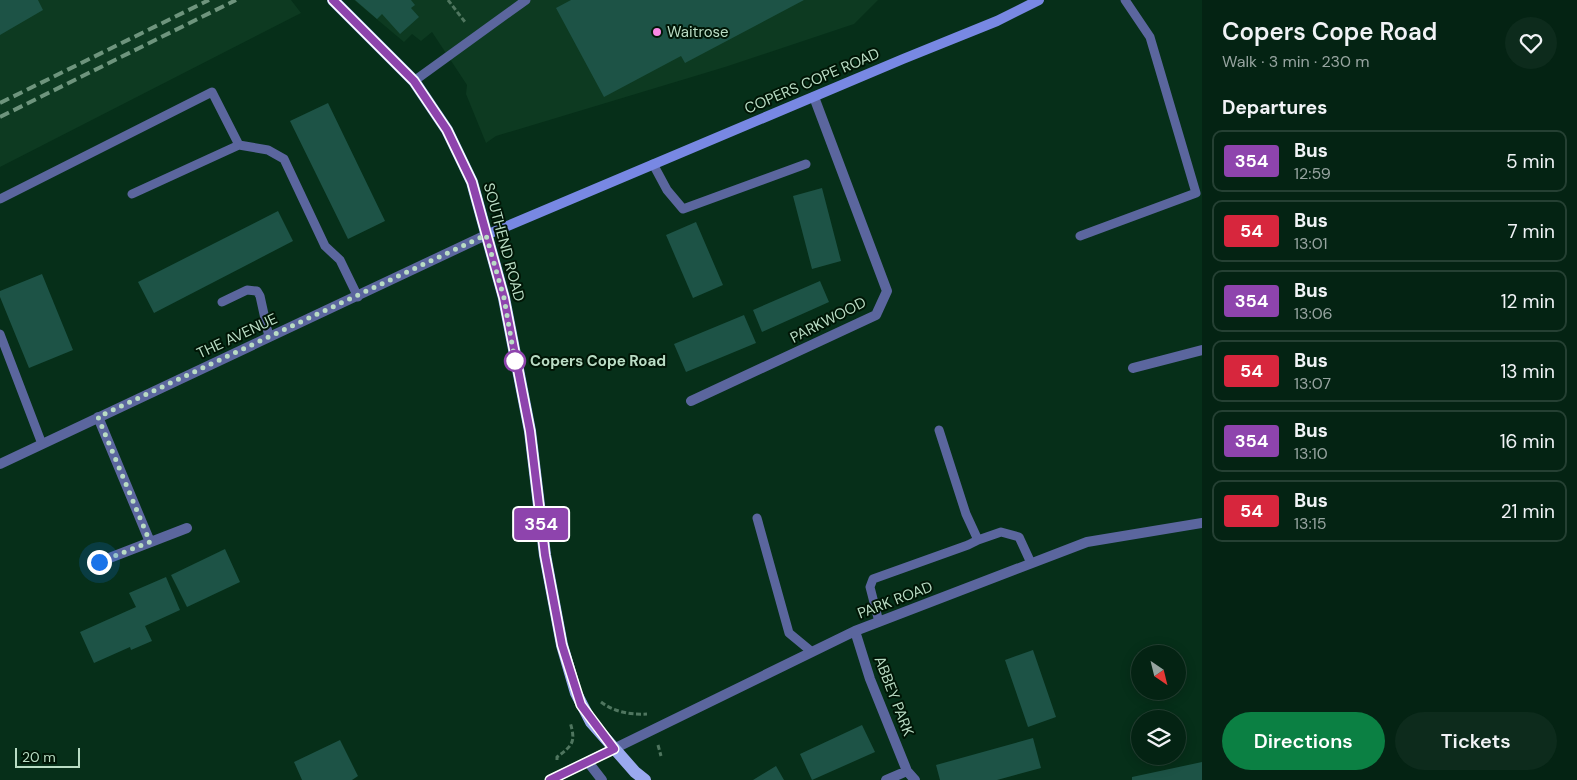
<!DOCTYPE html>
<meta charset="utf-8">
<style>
:root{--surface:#042313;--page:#0d2b1c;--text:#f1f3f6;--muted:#97a4a0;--line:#254033;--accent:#0b8043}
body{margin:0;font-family:"DM Sans",sans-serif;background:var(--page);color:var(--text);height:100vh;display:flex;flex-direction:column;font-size:19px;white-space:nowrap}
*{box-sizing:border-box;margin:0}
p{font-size:16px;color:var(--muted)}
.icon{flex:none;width:28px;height:28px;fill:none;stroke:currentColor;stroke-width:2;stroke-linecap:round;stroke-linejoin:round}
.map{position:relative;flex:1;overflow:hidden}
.panel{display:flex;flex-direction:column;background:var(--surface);width:375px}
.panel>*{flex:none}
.badge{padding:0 10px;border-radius:4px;font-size:18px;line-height:32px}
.needle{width:32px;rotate:145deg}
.controls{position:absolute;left:1131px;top:645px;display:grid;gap:10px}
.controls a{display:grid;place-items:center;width:55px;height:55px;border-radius:50%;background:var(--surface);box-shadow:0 2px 12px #0003,0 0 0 1px var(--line);font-size:25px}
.scale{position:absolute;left:15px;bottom:12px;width:65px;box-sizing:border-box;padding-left:5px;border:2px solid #b9dcc4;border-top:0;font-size:14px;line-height:18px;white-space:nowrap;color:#b9dcc4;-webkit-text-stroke:4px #001606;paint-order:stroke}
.you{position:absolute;width:25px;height:25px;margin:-12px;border:4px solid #fff;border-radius:50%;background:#1a73e8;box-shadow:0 0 0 8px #1a73e833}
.map>.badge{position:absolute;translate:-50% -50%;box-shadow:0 0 0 2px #fff}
h2{padding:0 20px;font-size:19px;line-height:45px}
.round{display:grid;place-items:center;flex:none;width:52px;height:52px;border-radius:26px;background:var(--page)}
.headline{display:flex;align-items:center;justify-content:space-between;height:85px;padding:0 20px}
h1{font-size:24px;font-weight:600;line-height:38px}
.primary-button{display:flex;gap:10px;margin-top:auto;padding:10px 20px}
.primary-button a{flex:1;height:58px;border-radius:30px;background:var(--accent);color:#fff;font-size:20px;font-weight:600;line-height:58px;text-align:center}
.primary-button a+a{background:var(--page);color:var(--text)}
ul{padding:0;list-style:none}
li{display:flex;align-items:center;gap:15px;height:62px;margin:0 10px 8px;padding:0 10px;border:2px solid var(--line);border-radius:10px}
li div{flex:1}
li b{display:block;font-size:19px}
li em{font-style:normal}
li .badge{min-width:55px;font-weight:700;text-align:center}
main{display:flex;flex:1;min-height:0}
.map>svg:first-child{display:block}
.built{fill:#0d3a21}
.building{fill:#1d5346}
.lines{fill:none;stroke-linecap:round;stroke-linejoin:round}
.path{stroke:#4f765f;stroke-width:3;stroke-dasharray:5 2.5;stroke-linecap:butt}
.lane{stroke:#5b669e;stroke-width:9}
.street{stroke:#5b669e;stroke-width:10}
.secondary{stroke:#7888e3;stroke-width:10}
.primary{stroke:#9aa9ef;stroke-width:12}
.rail{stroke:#6e947d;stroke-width:4;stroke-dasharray:10 5;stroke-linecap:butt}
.line-casing{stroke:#fff;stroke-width:11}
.line{stroke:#8e44ad;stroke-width:8}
.walk{stroke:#b9dcc4;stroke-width:5;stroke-dasharray:0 9}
.poi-dot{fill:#fb87e5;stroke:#001606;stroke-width:2}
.stop-dot{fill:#fff;stroke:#8e44ad;stroke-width:2.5}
.labels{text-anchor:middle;stroke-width:4;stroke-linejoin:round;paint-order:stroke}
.poi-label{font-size:15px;fill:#b9dcc4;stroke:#001606;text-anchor:start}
.street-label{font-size:15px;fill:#b9dcc4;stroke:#001606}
.stop-label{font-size:15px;font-weight:bold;fill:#b9dcc4;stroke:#001606;text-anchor:start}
</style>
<main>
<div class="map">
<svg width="1202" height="780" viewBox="0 0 1202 780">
<rect width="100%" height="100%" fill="#062f19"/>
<!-- built -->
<path class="built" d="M0,0H291L301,13L0,167Z
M354,0H878L854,24L725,67L496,136L486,143L466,94L467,85L432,32L421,41L412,34L404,42Z"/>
<!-- building -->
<path class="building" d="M0,0H38L43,10L0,35Z
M355,0H411L415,5L411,8L419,17L400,34L382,14L377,19Z
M571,0H804L685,63L681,56L604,97L556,8Z
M328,103L385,221L348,239L290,121Z
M822,188L841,261L812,269L793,196Z
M278,211L293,241L154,313L138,282Z
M696,222L723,285L693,298L666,235Z
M42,274L73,350L29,368L0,297V291Z
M820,281L829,302L762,332L753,310Z
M744,315L756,343L686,372L674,344Z
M225,549L240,582L187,607L171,575Z
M166,577L180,610L145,626L152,641L131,650L130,647L94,663L80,632L136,607L129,593Z
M1033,650L1056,717L1028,727L1005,660Z
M862,725L875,752L812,780L800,754Z
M1033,738L1041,768L997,780H940L936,765Z
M340,740L358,776L352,780H302L294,762Z
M1202,762V780H1132V777Z
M776,766L784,780H753Z"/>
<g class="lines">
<!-- path -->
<path class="path" d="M448,0L465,22
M601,702C614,712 631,715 647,714
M658,745L661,756
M557,760V757C573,745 576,742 570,722"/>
<!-- lane -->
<path class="lane" d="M414,81L526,0
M239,145L268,150L284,159L325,246L340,260L358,297
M653,164L667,190L683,209L806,164
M0,199L212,92L239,145L132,194
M1080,236L1196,193L1150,37L1125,0
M222,302L247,290L257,291L260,296L269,337
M0,334L42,444
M939,430L966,514L978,540L1001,532L1019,537L1031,563
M757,518L789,633L812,652
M879,622L870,587L873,579L968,545L978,540"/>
<!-- street -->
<path class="street" d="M1133,368L1202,350
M691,401L876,315L887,291L814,97
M98,417L150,542
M0,464L486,235
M99,562L187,528
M855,631L870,679L907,771L915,780
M588,762L602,780
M550,780L855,631L1087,542L1202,523
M886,780L907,771"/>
<!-- secondary -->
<path class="secondary" d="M486,235L903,59L997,21L1039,0"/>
<!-- primary -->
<path class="primary" d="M333,0L414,81L447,130L472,182L504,298L530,431L545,555L562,645L576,693L591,722L635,772L645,780"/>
<!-- rail -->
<path class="rail" d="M0,103L209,0
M0,117L236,0"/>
</g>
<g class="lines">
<!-- line casing -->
<g class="line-casing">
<path id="line" d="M333,0L414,81L447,130L472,182L504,298L530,431L545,555L562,645L581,705L614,749L550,780"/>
</g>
<!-- line -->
<use href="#line" class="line"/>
<!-- walk -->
<path class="walk" d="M99,562L150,542L98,417L486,235L504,298L515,361"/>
</g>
<!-- markers -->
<circle class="poi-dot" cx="657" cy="32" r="5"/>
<circle class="stop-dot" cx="515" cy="361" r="10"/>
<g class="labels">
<!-- poi labels -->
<g class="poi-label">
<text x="667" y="37">Waitrose</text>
</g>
<!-- street labels -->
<g class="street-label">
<text transform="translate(812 81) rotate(-23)" y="5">COPERS COPE ROAD</text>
<text transform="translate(504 242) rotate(75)" y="5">SOUTHEND ROAD</text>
<text transform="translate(828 320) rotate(-27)" y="5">PARKWOOD</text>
<text transform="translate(237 336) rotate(-25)" y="5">THE AVENUE</text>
<text transform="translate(895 600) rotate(-21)" y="5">PARK ROAD</text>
<text transform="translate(894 696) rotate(69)" y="5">ABBEY PARK</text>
</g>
<!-- stop labels -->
<g class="stop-label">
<text x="530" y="366">Copers Cope Road</text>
</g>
</g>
</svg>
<div class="controls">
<a><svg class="needle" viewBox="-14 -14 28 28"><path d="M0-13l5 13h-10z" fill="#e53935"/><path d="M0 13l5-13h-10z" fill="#97a4a0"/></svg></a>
<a><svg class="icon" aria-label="layers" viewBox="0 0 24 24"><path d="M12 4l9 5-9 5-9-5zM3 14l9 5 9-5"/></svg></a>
</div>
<div class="scale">20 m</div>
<div class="you" style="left:99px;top:562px"></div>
<b class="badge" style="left:541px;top:524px;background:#8e44ad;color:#fff">354</b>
</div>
<section class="panel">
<div class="headline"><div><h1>Copers Cope Road</h1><p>Walk · 3 min · 230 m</p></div><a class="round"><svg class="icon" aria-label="heart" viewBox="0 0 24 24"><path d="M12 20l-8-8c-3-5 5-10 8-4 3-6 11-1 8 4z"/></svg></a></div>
<h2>Departures</h2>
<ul>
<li><span class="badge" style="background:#8e44ad;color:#fff">354</span><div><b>Bus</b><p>12:59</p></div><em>5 min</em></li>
<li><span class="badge" style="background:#d7263d;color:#fff">54</span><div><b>Bus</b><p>13:01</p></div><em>7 min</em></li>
<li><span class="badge" style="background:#8e44ad;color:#fff">354</span><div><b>Bus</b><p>13:06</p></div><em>12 min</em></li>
<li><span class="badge" style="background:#d7263d;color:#fff">54</span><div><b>Bus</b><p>13:07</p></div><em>13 min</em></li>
<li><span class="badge" style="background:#8e44ad;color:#fff">354</span><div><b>Bus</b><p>13:10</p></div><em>16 min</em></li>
<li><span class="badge" style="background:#d7263d;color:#fff">54</span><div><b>Bus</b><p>13:15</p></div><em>21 min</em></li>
</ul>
<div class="primary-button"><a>Directions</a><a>Tickets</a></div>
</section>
</main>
